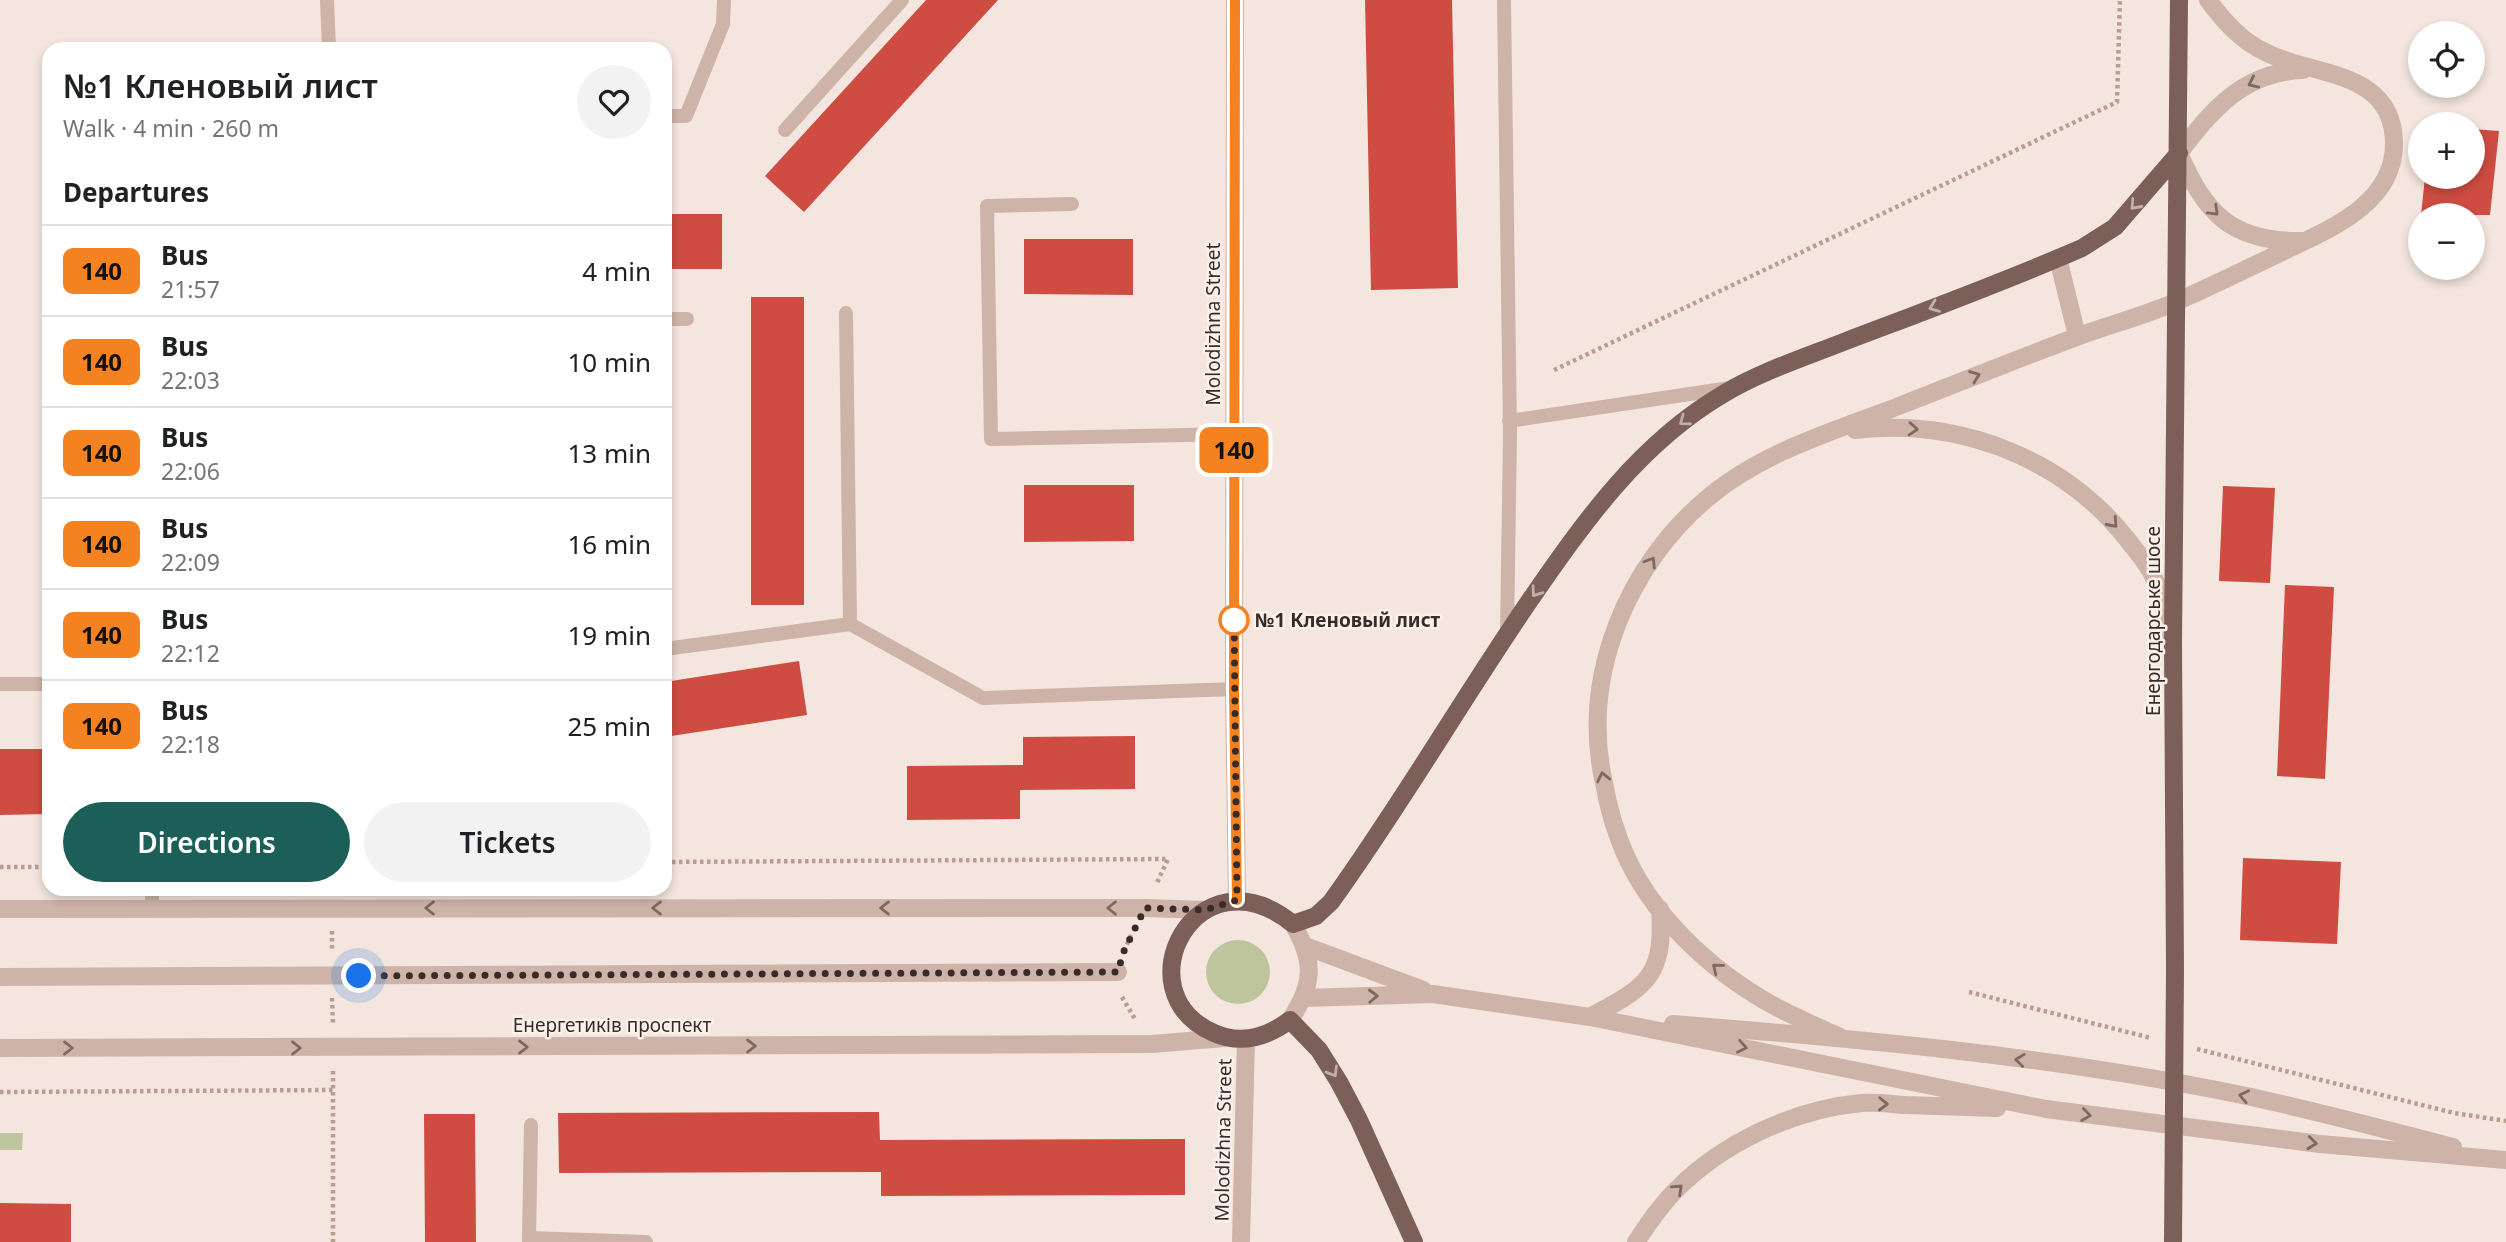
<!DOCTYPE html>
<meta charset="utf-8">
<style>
:root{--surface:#fff;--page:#f2f2f2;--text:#202124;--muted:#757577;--line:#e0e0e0;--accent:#1b5f58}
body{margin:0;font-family:"Noto Sans",sans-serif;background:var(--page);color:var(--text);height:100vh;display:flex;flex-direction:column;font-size:26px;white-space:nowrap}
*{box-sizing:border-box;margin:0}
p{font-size:23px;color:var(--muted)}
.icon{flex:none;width:38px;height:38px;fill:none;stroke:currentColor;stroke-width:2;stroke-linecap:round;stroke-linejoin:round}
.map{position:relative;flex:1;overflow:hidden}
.details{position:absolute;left:42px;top:42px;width:630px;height:854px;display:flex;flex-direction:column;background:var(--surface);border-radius:21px;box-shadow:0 4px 10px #0003}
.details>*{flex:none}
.badge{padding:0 14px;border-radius:10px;font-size:24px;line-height:46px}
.buttons{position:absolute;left:2408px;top:21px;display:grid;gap:14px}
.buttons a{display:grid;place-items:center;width:77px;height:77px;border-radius:50%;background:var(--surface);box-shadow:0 4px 10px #0003;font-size:35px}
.you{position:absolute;width:35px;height:35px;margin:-18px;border:5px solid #fff;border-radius:50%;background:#1a73e8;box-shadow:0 0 0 10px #1a73e833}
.map>.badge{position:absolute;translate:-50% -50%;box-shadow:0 0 0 4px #fff}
h2{padding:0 21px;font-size:26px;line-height:63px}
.round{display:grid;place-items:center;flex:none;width:74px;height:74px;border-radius:37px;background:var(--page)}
.headline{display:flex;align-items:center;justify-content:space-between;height:119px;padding:0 21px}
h1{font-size:33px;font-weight:600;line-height:52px}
.primary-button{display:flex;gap:14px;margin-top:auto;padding:14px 21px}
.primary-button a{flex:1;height:80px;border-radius:42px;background:var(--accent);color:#fff;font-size:28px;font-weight:600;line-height:80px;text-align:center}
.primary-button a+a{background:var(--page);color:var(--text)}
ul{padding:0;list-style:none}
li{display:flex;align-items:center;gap:21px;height:91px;padding:0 21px;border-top:2px solid var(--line)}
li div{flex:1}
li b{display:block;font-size:26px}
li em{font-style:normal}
li .badge{min-width:77px;font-weight:700;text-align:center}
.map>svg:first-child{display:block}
.green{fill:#bec59c}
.building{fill:#ce4c42}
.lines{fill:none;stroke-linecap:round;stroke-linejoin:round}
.path{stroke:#ba9d92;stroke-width:4.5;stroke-dasharray:3.5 3.5;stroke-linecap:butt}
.service{stroke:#ceb3a8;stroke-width:14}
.pedestrian{stroke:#ceb3a8;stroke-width:18}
.tertiary{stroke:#ceb3a8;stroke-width:18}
.primary{stroke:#7d5f59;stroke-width:18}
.oneway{stroke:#7d6862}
.oneway2{stroke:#c2afa9}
.line-casing{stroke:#fff;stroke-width:16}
.line{stroke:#f58220;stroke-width:10}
.walk{stroke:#3a2b29;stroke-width:7;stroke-dasharray:0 12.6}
.stop-dot{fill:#fff;stroke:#f58220;stroke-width:3.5}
.labels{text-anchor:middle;stroke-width:5;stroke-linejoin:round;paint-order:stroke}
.street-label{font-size:19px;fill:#3a2b29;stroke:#fbf1eb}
.stop-label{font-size:19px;font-weight:bold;fill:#3a2b29;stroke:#fbf1eb;text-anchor:start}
</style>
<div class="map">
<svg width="2506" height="1242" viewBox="0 0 2506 1242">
<rect width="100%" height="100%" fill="#f4e6de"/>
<!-- green -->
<path class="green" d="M1206 972a32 32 0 1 1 64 0a32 32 0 1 1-64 0Z
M0,1133H23L22,1150H0Z"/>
<!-- building -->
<path class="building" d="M926,0H998L804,212L765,176Z
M1365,0H1452L1458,288L1371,290Z
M2473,129L2499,131L2490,215H2421L2425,177H2473Z
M665,214H722V269H665Z
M1024,239H1133V295L1024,294Z
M751,297H804V605H751Z
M1024,485H1134V541L1024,542Z
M2223,486L2275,488L2270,583L2219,581Z
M2285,585L2334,587L2325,779L2277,776Z
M799,661L807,715L665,737V682Z
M1135,736V789L1020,790V819L907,820V766L1023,765V737Z
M0,749H49V814L0,815Z
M2243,858L2341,862L2337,944L2240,940Z
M879,1112L880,1140L1185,1139V1195L881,1196V1172L559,1173L558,1113Z
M424,1114H475L476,1242H425Z
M0,1203L71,1204V1242H0Z"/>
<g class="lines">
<!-- path -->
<path class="path" d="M1554,370L2117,102L2120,0
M665,862L1168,859L1156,885
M0,867H49
M332,931V951
M1124,951L1132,933
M1969,992L2151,1038
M1122,997L1135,1019
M332,998L333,1024
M2197,1049L2454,1113L2506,1121
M333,1071V1242
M0,1092L333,1090"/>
<!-- service -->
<path class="service" d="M327,0L329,49
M1504,0L1510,433L1507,634
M665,116H686L723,24L724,0
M785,130L902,0
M1072,204L987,206L991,439L1234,434
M846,313L850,624
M665,319H687
M1509,421L1730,388
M665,649L850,624L983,698L1234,689
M0,684H49
M152,889V908
M529,1238L531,1125
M529,1242V1238L646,1242"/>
<!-- pedestrian -->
<path class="pedestrian" d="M0,977L1118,972"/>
<!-- tertiary -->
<path class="tertiary" d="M1235,0L1234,689L1237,900
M2301,241C2231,242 2205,213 2179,153C2212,110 2243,72 2303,70
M2058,258L2077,336
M1855,430C1958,418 2062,457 2127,539C2136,551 2148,564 2154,578C2162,595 2166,616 2171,635
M0,909L1145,908L1205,910
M1305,946L1423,990
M1304,998L1433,994L1590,1017L2046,1109L2320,1144L2506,1160
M1590,1017C1646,987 1665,977 1660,909
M1290,1020C1314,984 1315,962 1293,924
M1673,1024C1860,1039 2048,1056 2232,1093C2306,1108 2380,1128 2453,1147
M1840,1037C1814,1025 1787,1014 1762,999C1700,962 1640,903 1617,833C1611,817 1607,799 1604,783C1580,677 1627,564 1710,496C1766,450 1838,430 1904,404C1961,382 2017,359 2074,338C2109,324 2146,316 2180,300C2215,285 2248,268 2282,252C2327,230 2394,205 2394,144C2394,69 2313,77 2265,52C2241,41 2223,20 2208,0
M0,1048L1152,1044L1224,1038
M1241,1242L1246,1039
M1636,1242C1648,1224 1660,1206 1675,1191C1723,1142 1795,1109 1862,1103C1876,1102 1891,1104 1905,1105C1936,1106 1966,1107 1997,1108"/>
<!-- primary -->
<path class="primary" d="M1414,1242L1359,1120L1339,1082L1319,1050L1290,1020C1267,1037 1241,1045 1214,1033C1120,992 1197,846 1293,924L1316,916L1331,902C1401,805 1461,701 1528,603C1584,522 1639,443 1725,393C1762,371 1806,357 1846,341C1925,311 2004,282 2082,248L2115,227L2179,153
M2173,1242L2175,969L2173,641L2179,0"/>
</g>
<!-- one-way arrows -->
<defs><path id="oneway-chevron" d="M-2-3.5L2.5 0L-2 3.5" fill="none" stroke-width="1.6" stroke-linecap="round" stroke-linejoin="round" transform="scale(1.75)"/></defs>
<g class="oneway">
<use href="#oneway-chevron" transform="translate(2253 83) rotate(155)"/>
<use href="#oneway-chevron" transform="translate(2214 211) rotate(44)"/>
<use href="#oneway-chevron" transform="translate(1975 376) rotate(-21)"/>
<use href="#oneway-chevron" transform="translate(1913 429) rotate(4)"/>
<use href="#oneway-chevron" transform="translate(2113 523) rotate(48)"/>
<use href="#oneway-chevron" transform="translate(1651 562) rotate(-58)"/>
<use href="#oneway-chevron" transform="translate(1603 777) rotate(-102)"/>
<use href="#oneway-chevron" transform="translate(430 908) rotate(180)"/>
<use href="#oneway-chevron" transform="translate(657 908) rotate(180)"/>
<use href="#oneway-chevron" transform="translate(885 908) rotate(180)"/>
<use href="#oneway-chevron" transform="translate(1112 908) rotate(180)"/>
<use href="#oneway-chevron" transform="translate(1717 968) rotate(-141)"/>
<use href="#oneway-chevron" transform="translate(1373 996) rotate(-2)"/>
<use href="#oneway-chevron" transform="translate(751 1046)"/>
<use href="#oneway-chevron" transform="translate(523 1047)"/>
<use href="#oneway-chevron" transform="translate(1742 1047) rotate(11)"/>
<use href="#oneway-chevron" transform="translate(68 1048)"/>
<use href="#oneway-chevron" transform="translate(296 1048)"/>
<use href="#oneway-chevron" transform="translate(2020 1060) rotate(-173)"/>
<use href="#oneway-chevron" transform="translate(2244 1096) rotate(-168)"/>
<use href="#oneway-chevron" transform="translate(1883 1104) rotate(2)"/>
<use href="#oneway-chevron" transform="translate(2086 1115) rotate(8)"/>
<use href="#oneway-chevron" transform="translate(2312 1143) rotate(6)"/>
<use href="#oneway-chevron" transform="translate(1678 1189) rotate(-43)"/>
</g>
<g class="oneway2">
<use href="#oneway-chevron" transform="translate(2135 205) rotate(132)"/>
<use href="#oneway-chevron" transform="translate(1934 307) rotate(159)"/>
<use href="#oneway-chevron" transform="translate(1684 421) rotate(143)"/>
<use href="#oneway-chevron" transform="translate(1536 592) rotate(125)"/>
<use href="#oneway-chevron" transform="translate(1333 1072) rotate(59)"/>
</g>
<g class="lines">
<!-- line casing -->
<g class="line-casing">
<path id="line" d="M1235,0L1234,689L1237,900"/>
</g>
<!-- line -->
<use href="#line" class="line"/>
<!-- walk -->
<path class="walk" d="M359,976L1118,972L1123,953L1145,908L1205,910L1237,900L1234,612V620"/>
</g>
<!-- markers -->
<circle class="stop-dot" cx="1234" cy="620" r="14"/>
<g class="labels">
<!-- street labels -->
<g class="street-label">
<text transform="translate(1213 324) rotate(-90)" y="7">Molodizhna Street</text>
<text transform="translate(2153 621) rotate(-90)" y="7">Енергодарське шосе</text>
<text x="612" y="1032">Енергетиків проспект</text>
<text transform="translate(1223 1140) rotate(-89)" y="7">Molodizhna Street</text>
</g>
<!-- stop labels -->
<g class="stop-label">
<text x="1255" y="627">№1 Кленовый лист</text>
</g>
</g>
</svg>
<div class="buttons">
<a><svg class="icon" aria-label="locate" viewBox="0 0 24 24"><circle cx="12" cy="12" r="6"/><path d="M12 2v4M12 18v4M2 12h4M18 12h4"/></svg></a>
<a>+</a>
<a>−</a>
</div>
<div class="you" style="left:359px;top:976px"></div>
<b class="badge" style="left:1234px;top:450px;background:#f58220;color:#111">140</b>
<section class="details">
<div class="headline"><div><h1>№1 Кленовый лист</h1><p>Walk · 4 min · 260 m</p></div><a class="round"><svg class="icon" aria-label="heart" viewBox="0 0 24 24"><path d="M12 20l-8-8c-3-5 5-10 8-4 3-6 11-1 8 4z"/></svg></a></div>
<h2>Departures</h2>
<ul>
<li><span class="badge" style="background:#f58220;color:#111">140</span><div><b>Bus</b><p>21:57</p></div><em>4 min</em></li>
<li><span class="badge" style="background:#f58220;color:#111">140</span><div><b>Bus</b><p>22:03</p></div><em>10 min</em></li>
<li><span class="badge" style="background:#f58220;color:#111">140</span><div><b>Bus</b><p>22:06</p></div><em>13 min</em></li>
<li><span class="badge" style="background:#f58220;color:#111">140</span><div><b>Bus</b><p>22:09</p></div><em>16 min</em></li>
<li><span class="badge" style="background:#f58220;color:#111">140</span><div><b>Bus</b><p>22:12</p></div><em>19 min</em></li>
<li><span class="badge" style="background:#f58220;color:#111">140</span><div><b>Bus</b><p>22:18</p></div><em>25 min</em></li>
</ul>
<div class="primary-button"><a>Directions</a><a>Tickets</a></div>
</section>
</div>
